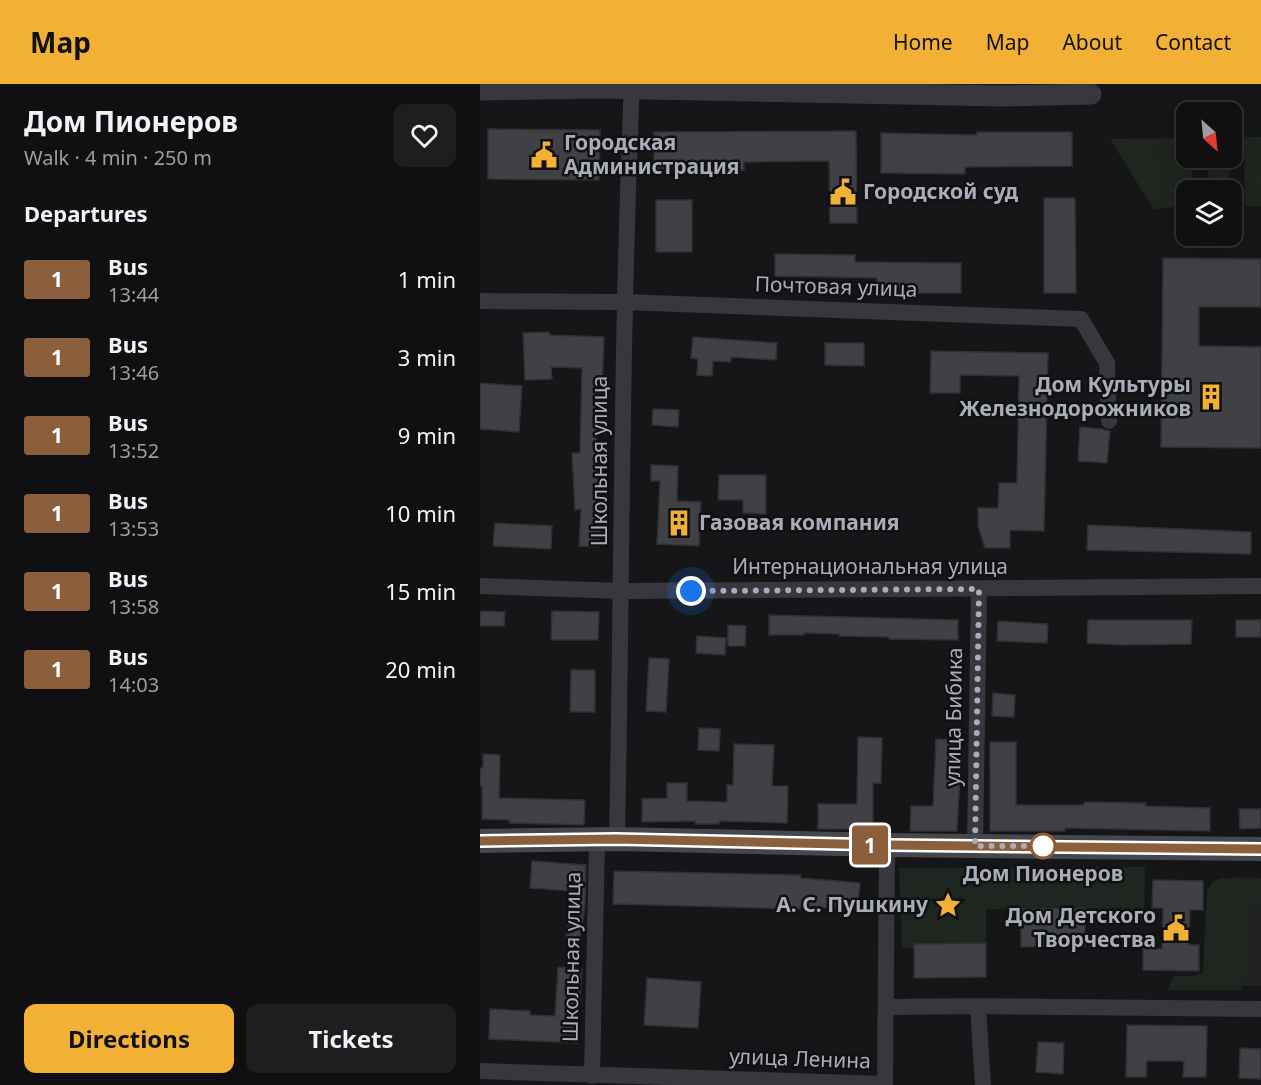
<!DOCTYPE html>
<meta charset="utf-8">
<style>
:root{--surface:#101012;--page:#1e1e20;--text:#f1f3f6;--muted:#9c9d9f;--line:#303032;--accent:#f2b134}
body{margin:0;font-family:"Noto Sans",sans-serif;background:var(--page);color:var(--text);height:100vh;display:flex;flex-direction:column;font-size:22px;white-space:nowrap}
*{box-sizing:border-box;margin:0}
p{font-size:20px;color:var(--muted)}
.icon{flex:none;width:33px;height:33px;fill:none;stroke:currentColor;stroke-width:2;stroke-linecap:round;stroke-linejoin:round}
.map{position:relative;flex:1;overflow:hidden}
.sheet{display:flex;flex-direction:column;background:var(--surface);width:480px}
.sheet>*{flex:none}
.badge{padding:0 12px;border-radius:4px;font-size:21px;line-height:39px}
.needle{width:39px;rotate:153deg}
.buttons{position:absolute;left:696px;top:18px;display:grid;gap:12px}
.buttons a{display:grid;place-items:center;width:66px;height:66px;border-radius:12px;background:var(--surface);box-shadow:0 6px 24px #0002,0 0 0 2px var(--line);font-size:30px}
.you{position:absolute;width:30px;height:30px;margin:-15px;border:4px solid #fff;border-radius:50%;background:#1a73e8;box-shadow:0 0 0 9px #1a73e833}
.map>.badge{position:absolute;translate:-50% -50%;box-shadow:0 0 0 3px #fff}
h2{padding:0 24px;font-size:22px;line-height:54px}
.round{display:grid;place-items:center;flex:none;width:63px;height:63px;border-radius:12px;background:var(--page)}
.overview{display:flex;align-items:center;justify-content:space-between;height:102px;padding:0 24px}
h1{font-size:28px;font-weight:700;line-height:45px}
.cta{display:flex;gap:12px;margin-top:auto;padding:12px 24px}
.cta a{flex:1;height:69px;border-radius:12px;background:var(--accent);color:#111;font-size:24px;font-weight:700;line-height:69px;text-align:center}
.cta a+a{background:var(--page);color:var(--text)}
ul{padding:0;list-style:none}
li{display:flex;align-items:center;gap:18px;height:78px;padding:0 24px}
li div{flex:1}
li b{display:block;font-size:22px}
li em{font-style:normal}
li .badge{min-width:66px;font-weight:700;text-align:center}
header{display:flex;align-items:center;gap:36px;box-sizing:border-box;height:84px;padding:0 30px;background:var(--accent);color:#111}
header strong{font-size:28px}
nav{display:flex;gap:33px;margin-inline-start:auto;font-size:21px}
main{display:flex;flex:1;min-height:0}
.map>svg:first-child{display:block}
.built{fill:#222225}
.green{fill:#1e261f}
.building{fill:#404145;stroke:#303034;stroke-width:1.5}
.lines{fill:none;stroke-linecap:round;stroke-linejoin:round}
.minor{stroke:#37383d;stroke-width:16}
.tertiary{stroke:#37383d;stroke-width:21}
.secondary{stroke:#45474d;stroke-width:24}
.line-casing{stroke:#fff;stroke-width:14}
.line{stroke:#8b5e3c;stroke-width:9}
.walk{stroke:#a8adb8;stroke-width:6;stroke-dasharray:0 10.8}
.stop-dot{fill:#fff;stroke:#8b5e3c;stroke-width:3}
.labels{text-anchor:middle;stroke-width:5;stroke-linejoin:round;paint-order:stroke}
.poi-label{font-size:21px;font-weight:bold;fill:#a8adb8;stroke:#111113;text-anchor:start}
.street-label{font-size:21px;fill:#a8adb8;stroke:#111113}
.stop-label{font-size:21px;font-weight:bold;fill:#a8adb8;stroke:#111113}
</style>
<header>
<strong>Map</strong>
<nav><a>Home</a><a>Map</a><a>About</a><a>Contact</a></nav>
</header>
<main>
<section class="sheet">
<div class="overview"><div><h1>Дом Пионеров</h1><p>Walk · 4 min · 250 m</p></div><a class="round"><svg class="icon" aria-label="heart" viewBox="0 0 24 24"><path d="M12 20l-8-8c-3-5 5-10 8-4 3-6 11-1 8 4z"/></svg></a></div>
<h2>Departures</h2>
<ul>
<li><span class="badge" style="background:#8b5e3c;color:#fff">1</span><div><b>Bus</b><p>13:44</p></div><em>1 min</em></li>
<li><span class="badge" style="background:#8b5e3c;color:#fff">1</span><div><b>Bus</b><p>13:46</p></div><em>3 min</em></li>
<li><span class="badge" style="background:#8b5e3c;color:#fff">1</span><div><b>Bus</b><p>13:52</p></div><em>9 min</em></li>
<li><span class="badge" style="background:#8b5e3c;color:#fff">1</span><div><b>Bus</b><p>13:53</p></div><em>10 min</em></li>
<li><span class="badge" style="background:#8b5e3c;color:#fff">1</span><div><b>Bus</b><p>13:58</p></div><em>15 min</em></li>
<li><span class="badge" style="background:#8b5e3c;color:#fff">1</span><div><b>Bus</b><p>14:03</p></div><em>20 min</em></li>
</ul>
<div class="cta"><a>Directions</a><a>Tickets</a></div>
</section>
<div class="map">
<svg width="781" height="1001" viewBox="0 0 781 1001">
<rect width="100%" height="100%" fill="#161618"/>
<!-- built -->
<path class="built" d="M751,793L781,794V902H749Z"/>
<!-- green -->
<path class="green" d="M764,53H781V122H765Z
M706,54V74H711L713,106H706V121L674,126L630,55Z
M728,74H749L750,106H728Z
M665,783L664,837H605V824L506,825V859L434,860V864H422L419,784Z
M741,794L781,797V820L771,821L769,869L761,906H688L693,892H713L723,889L727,807L732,798Z"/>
<!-- building -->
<path class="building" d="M8,45L120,46L119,96L8,95Z
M376,47L377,139H350L349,77L264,78V86H174V48Z
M497,48H592V82L485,83V90L401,89V49L497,51Z
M564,114H595L596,209H564Z
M176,116H212V168H176Z
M295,170L375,171V178L481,179V209H397V194L295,192Z
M683,174L781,175V223H719V262L781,263V364L681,363Z
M69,248L70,251L124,253L122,305H125L124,350H116L122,428L119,463L99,462L101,425L95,426L92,369H100L102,284L71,283L72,295L45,296L43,249Z
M213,253L297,259L296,276L251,273V278L233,277L232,292L217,291L218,275L211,274Z
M345,259H384V282L345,281Z
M451,267L568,269L564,447L530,446V464H505L498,442V424H518L519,399H537L539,292L480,291V309H450Z
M0,299L42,302L39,348L0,345Z
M173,325L199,326L198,343L172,341Z
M600,343L622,345L630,347L627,379L598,377Z
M171,381L198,382L197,417L221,418L219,462L177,460L180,397H171Z
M239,391H286V430L263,429V416H238Z
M15,439L72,442L71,465L13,462Z
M608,441L771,448V470L607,466Z
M0,527L25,528L24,542H0Z
M72,527L119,528L118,556H71Z
M289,531L478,536V556L409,555V553L359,552V550L324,549V551H289Z
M608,536H712L711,560L640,561L607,559Z
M756,536H781V553H756Z
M518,537L568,540L567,559L517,557Z
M248,541L266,542L265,562H248Z
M217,552L246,554L245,571L216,569Z
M169,574L189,575L186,628L166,627Z
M91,586H115V628H90Z
M513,609L535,611L534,633L512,632Z
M219,644L240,645L239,667L218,666Z
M378,653L402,654L401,699H393V745H338V720H377Z
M456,655L482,656L477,747H430L431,722H453Z
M510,658H536V721H604V718L666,719L665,722L730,724V747L585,744V747H510Z
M254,660L294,661L292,702H308L307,739L240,737L239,740H215L216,737L162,738V715L187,714V699H207V717L247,718V701H253Z
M3,670L20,671L19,714L105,716L104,741L29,739V736L2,735V702H0V684H3Z
M759,725H781V744L760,745Z
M52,777L106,781L105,821L100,856L86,854L91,807L50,804Z
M134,787L321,791V794L380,799L377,826L320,822V825L133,820Z
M673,796L723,797V826H710L709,861H719V887L663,886V864L682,865L683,824H672Z
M605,824V862L541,863V825Z
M506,859V893L434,894V860Z
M78,883L102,885L97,959L9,955L10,925L50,927V931L75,932Z
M167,894L221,898L218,944L164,941Z
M647,941L727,942L726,993H703L704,977H667L666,993H646Z
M558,958L584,959L583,990L556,988Z
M760,964L781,965V995L759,994Z"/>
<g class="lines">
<!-- minor -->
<path class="minor" d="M0,217L144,218L601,235L627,279L629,337
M0,502L142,507L781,502
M137,755C142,503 141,251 152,0
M495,762L499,505
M498,922L503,1001
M407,923L498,922L781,925
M0,987L405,1000L407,761
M112,992L117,756"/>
<!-- tertiary -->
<path class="tertiary" d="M0,6L119,4L522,12L611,10"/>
<!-- secondary -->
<path class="secondary" d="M0,757L137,755L407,761L781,765"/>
</g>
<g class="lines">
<!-- line casing -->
<g class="line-casing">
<path id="line" d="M0,757L136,755L407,761L781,765"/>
</g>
<!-- line -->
<use href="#line" class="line"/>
<!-- walk -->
<path class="walk" d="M211,507L499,505L495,762H566H563"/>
</g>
<!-- icons -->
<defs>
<g id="civic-bare" transform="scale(2.07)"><path d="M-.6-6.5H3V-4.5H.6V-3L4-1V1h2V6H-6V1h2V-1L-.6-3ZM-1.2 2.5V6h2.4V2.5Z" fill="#f2b134" stroke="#111113" stroke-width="2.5" paint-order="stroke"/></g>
<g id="building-bare" transform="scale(2.07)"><path d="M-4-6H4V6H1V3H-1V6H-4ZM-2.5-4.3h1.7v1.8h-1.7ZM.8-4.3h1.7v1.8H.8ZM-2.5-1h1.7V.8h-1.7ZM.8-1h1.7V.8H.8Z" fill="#f2b134" stroke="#111113" stroke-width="2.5" paint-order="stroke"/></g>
<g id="sight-bare" transform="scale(2.07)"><path d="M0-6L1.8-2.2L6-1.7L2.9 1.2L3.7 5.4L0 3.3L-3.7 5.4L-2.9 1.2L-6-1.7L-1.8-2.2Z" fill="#f2b134" stroke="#111113" stroke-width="2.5" paint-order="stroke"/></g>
</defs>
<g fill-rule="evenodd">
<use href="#civic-bare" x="64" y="71"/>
<use href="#civic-bare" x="363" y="108"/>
<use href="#building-bare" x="731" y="313"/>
<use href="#building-bare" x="199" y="439"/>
<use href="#sight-bare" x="468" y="821"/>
<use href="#civic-bare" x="696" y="844"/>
</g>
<!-- markers -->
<circle class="stop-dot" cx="563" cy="762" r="12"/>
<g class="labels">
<!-- poi labels -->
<g class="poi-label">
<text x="84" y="66">Городская<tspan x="84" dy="24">Администрация</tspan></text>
<text x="383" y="115">Городской суд</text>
<text x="711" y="308" text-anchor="end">Дом Культуры<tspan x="711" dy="24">Железнодорожников</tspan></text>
<text x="219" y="446">Газовая компания</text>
<text x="448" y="828" text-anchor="end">А. С. Пушкину</text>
<text x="676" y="839" text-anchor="end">Дом Детского<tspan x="676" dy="24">Творчества</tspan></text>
</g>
<!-- street labels -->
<g class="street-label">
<text transform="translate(356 203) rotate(2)" y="7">Почтовая улица</text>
<text transform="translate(120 377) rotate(-90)" y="7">Школьная улица</text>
<text x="390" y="490">Интернациональная улица</text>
<text transform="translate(474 633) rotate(-89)" y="7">улица Бибика</text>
<text transform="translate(92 873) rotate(-89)" y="7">Школьная улица</text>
<text transform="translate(320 975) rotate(2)" y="7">улица Ленина</text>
</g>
<!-- stop labels -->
<g class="stop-label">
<text x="563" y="797">Дом Пионеров</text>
</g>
</g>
</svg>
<div class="buttons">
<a><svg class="needle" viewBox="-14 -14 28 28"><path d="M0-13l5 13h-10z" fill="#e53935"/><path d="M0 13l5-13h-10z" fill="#9c9d9f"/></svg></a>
<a><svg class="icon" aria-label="layers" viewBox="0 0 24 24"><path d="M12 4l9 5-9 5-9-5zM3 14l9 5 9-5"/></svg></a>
</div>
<div class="you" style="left:211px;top:507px"></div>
<b class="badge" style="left:390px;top:761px;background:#8b5e3c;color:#fff">1</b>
</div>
</main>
